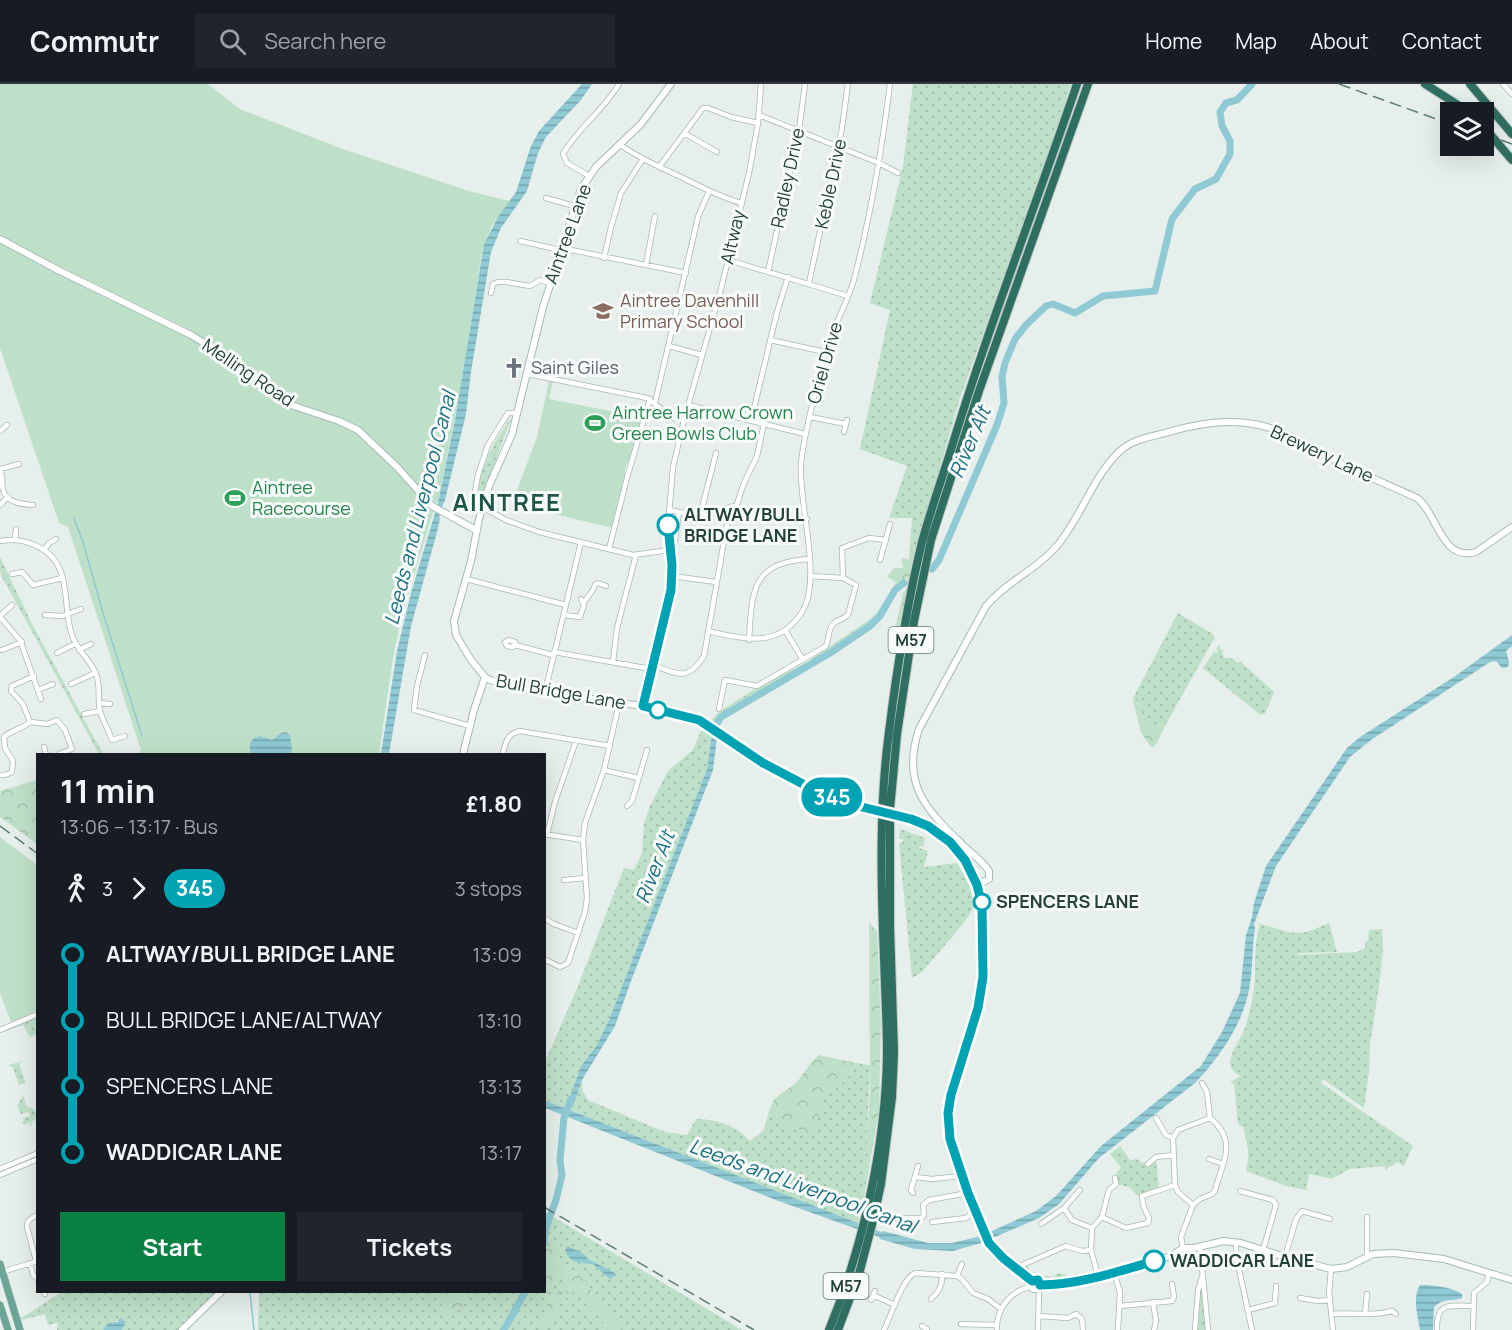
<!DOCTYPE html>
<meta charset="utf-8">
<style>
:root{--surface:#171b24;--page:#20242c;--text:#f1f3f6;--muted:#9ea1a6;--line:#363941;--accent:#0b8043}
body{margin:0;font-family:Manrope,sans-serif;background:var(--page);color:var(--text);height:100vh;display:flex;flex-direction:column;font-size:22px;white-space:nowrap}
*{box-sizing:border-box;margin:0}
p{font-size:20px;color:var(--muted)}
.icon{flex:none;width:33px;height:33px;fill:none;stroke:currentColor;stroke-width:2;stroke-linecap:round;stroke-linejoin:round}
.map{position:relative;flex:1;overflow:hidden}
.panel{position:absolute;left:36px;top:669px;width:510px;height:540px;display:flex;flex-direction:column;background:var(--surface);border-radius:0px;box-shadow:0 6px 24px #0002}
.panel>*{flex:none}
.badge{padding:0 12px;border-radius:20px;font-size:21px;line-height:39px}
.tools{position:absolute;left:1440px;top:18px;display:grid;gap:12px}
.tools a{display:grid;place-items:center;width:54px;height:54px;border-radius:0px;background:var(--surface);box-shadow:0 6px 24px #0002;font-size:30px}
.map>.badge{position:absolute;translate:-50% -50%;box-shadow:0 0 0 3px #fff}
.legs{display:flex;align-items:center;gap:9px;height:66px;padding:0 24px;font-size:20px}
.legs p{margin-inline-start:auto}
.summary{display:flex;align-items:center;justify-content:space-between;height:102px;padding:0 24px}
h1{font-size:33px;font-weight:700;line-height:45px}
.primary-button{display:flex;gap:12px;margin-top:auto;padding:12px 24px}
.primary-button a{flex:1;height:69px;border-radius:0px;background:var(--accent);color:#fff;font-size:24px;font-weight:700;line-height:69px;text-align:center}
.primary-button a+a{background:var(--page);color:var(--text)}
ul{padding:0 24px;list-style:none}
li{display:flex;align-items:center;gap:21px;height:66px;font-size:22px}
li i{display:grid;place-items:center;width:9px;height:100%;margin:0 8px;background:currentColor}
li i::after{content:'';width:15px;height:15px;margin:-8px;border:4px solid;border-radius:50%;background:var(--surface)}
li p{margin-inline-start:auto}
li:first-child i{background:linear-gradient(#0000 50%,currentColor 0)}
li:last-child i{background:linear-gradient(currentColor 50%,#0000 0)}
header{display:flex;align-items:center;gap:36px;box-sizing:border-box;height:84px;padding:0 30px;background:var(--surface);border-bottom:2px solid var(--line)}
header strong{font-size:28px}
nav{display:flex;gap:33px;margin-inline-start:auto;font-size:21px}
.search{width:420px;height:54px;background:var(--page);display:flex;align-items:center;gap:15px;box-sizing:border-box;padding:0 21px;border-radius:0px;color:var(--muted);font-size:22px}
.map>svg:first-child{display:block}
.grass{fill:url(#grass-dots)}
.forest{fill:url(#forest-crowns)}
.green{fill:#bfe0c8;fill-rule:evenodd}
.water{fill:url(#water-rules)}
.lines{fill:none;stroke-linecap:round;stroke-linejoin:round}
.stream{stroke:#8ec9d4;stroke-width:1.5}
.river{stroke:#8ec9d4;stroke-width:7}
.street-casing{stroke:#a8b8b2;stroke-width:6}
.secondary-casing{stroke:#a4bbb3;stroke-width:8}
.primary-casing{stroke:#c2cac8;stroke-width:8}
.highway-casing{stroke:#c2cac8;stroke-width:10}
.street{stroke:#fff;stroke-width:4.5}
.secondary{stroke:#fff;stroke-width:6}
.primary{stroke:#6aa596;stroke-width:7}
.highway{stroke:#2f6f62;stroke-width:8}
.rail{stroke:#5f7d75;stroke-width:1.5;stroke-dasharray:12 6;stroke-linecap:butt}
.secondary-bridge-casing{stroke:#a4bbb3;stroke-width:8;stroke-linecap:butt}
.secondary-bridge{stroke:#fff;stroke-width:6}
.line-1-casing{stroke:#fff;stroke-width:14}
.line-1{stroke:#00a3b4;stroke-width:9}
.stop-1-dot{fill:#fff;stroke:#00a3b4;stroke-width:3}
.labels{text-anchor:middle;stroke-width:6;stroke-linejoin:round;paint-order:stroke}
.shield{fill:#f7fbf9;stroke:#637a73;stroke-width:1.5}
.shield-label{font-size:16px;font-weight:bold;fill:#24423a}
.street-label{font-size:18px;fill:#24423a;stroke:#f7fbf9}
.education-label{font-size:18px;fill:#785e54;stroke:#f7fbf9;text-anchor:start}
.worship-label{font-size:18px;fill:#5b616d;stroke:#f7fbf9;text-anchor:start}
.leisure-label{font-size:18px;fill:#27864d;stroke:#f7fbf9;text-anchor:start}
.stop-label{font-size:18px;font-weight:bold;fill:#24423a;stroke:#f7fbf9;text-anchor:start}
.water-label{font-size:20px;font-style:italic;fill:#1c6f80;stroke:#f7fbf9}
.district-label{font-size:24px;font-weight:bold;letter-spacing:1.5px;fill:#1f5548;stroke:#f7fbf9}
</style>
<header>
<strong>Commutr</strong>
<div class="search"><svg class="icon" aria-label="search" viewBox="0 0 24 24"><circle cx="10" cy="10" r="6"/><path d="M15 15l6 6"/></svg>Search here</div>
<nav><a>Home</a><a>Map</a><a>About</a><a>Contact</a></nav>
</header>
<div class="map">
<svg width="1512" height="1246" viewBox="0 0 1512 1246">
<defs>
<pattern id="grass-dots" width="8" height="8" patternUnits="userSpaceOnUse" patternTransform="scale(1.5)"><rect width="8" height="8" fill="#bfe0c8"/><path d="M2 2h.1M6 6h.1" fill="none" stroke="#a4c1ad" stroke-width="1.8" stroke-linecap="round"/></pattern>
<pattern id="forest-crowns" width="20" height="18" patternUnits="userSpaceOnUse" patternTransform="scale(1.5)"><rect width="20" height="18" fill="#bfe0c8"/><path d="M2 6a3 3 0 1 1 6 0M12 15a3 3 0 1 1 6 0" fill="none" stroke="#a4c1ad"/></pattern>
<pattern id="water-rules" width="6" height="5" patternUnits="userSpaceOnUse" patternTransform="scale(1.5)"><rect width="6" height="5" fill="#8ec9d4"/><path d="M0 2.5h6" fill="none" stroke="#74a5ad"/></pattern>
</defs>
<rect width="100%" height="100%" fill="#e6efeb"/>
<!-- grass -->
<path class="grass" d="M913,0H1071L1057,45L960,314L913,476L909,475L912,434H889L907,382L860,365L890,226L870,219L903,82Z
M512,333L480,417C471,397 499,348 512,333Z
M0,473L33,542L103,670H99L2,493L0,487Z
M1178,529L1211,549L1215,553L1166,640L1154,647L1137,614L1134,620L1133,614Z
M1219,561L1221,566H1224L1222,569L1225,574H1232L1239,580L1240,577L1274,608L1265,630L1260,631L1203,584L1214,568L1216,569L1218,566L1216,564Z
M702,644L712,650L707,685L609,936L597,961L581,982L573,1023L582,996L583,1008L588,1016L665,1048L687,1051L696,1035C717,1035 735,1041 750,1057L764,1046L768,1030L782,1043L799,1045L806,1049L822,1024L823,1010C835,1004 851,992 856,979L870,981L867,1053L868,1076L860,1117L863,1119L858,1140L545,1016V978L578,902L624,784L634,786L642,769L644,739L650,722L668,687L693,666Z
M900,745L925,754L923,763L920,762L919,764L928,767L924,783L957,779L967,797L976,820L964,839L922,888L912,894L899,759H902L903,755H899Z
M1329,839L1337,868L1300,869L1297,871L1357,868L1365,864L1366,857H1368L1369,846L1382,845L1383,864L1380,895L1370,961L1369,988L1364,1024L1323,995L1321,999L1413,1062L1404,1082L1397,1078L1392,1082L1388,1083L1387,1086H1385V1082L1350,1085L1331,1095L1309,1090L1306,1106L1286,1102L1246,1087C1251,1067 1246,1061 1244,1044L1238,1040L1234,1000L1230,998L1241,992C1216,982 1242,957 1246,941C1250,926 1255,907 1255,891C1255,873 1255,857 1260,840C1295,849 1295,855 1329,839Z
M37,933V950L30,953L23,941L1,949Z
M23,977L19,980L26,999L19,1001L13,984L9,981Z
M23,1011L27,1024L31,1023L35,1027L37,1026V1035L31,1038L32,1041L30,1042L29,1039L24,1041L22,1038L24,1037L23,1034L30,1032L29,1028L21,1030L17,1022Z
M1120,1062L1130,1076L1137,1075L1143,1079L1156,1073L1159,1105L1138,1112L1129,1103L1116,1100L1117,1088L1121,1083L1110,1070Z
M545,1128L742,1246H258L259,1208H544Z
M1018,1176L1022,1180L1026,1179L1030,1187L1045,1192L1053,1193L1058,1189L1066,1191L1068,1198L1040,1201L1038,1196H1033L1009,1179Z
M1203,1193L1206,1246H1195V1231Z
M62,1208H216L177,1246H122L126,1238L123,1236L108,1239L103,1246H57L58,1239L48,1241L45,1230L22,1236L21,1234Z"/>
<!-- forest -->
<path class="forest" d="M901,474L913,476L896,559L892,558L894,551L903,508L906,506L908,494L892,506L877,532L865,544L819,574L720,632L718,631L720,633L715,642L712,640L711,637L719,628L758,603L807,578L870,535L877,529L896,498L887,493L894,484H903Z
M1137,613L1154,647L1166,640L1157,659L1152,664L1141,649L1134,620Z
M37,696H38L37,760L0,733V707Z
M869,839L877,847L881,940L879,1027L863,1119L860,1118L868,1076L867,1053L870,1009Z
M819,971L856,979L847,996L823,1010L822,1024L811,1048L806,1049L799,1045L782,1043L768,1030L774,1015L797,998L811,979Z
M547,1162H554L559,1167L556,1182L583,1192L588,1204L600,1213L602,1226C612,1227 619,1236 621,1246H603V1229L592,1232L588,1219L581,1207L566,1210L565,1199L555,1192L549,1203H545V1168Z
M557,1205H559C563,1219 558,1232 549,1244L544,1245L542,1240Z
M440,1208H469C464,1222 456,1233 439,1231L437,1229L443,1218Z"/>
<!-- green -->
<path class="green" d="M0,0H208L240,25L340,64L469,107L510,117L491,143L482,168L460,307L438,419L429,415L418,401L415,408L434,425L401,535L393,574L379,670H140L139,668L141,666L68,443L59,439L0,264V158L5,161L3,152H0ZM24,165L184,243L242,278L286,315L341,334L360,343L405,387L404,394L358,349L339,340L282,320L248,290L226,275L182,250L44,183L25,172Z
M549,297L553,298L549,315L642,333L631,375C625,379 623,389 626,396L613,444L533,425L513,417L537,353Z
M0,753L37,781V927L11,938L0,909Z"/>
<!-- water -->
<path class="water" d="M582,0H592L580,17L546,53L538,69L527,107L501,144L491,168L471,288L466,330L445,416L439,430L440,435L437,448L411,542L389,670H381L397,567L411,509L438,419L455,336L484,160L498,133L516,108L531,62L539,47Z
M1512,551V562L1506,567L1509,578L1508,583L1502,584L1496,577L1490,578L1371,656L1350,673L1276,782L1254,840L1255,844C1252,863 1253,881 1250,900C1245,937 1220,973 1195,999L1099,1074L1059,1120L1039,1134L981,1159L953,1167L915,1165L880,1155L879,1153L776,1116L545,1024L544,1016L855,1138L881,1148L883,1147L928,1159H952L981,1152L1036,1127L1056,1112L1101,1062L1201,982L1222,948L1240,909L1246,851L1252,833L1254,819L1266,782L1347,664L1360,653L1454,593Z
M286,648L290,651L292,667L290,670H250V659L254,654L260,652L272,656L281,649Z
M712,650L717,653L713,686L631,897L615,942L582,996L573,1023L567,1021L581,982L597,961L609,936L707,685Z
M567,1162L581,1168L588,1175L615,1189V1191L610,1195L593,1180C581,1179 569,1179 565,1166Z
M1420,1201C1433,1201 1452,1203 1462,1210V1214C1451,1218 1445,1213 1434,1223L1433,1246H1420C1418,1233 1412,1213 1420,1201Z
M120,1234L126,1238L122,1246H103L108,1239L118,1238Z"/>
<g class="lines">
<!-- stream -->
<path class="stream" d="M74,434L83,458L103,529L142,652
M250,1208L254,1246"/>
<!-- river -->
<path class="river" d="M932,485L939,476L997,341L1004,319L1002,293L1005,279L1015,255L1026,241L1046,222L1053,220L1075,229L1103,212L1155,207L1172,135L1195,105L1216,95L1230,70V57L1222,42L1220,28L1226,19L1237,16L1252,0
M715,653L716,641L721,633L830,569L870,542L880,532L895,506L904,499
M544,1159L545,1146L556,1116L562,1091L560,1076L564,1034L571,1015
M504,1246L525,1208"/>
<!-- street casing -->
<g class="street-casing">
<path id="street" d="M1503,0L1512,10
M759,31L879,79L898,89
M684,49L717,68
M619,60C638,74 660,83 681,93C701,103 720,113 741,119
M659,83L703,24H708L731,33L758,39
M589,92L567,79L563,70C578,44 604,26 619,0
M546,114L574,122
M520,157L560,166
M561,164L686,189
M604,174L611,143L621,109L643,75
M728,176L848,212
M646,181L655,132
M768,188L799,46L805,0
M809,199L842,44L848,0
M491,209L493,200L498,198H507L530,202L540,196L550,199
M770,256L825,268
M669,262L702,271
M528,290L647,314L673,334L684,336
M655,319L698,133L709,107
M688,321L805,350
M518,329H508L488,361L478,391L474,413L477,420L506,436L539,448L633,471L670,466
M810,333L846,340
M751,337L777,228L788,193
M0,347L7,341
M844,348L847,336
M0,385L19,380
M0,387C4,393 1,399 3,406C7,419 22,420 33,421
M0,421L8,413
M736,423L744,399L757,372L764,340
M669,426L700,432L733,422L795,436L807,435
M700,432L716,369
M15,456L16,445
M0,457C24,453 52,463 61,488C68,508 65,531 72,551C77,567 91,576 96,590C101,602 97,614 100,627C102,635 109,647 112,656L125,652
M669,460L675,456L679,428
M609,465L628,390L650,315
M44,466L49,459L56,455
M880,476L890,440
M12,490L22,488L33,501L62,494
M672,492L716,498
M843,494L842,464L869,454L886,456
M466,495L566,521
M584,518L593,506L595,501L598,499L606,502
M45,531L62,532L81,525
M564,531L580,533L584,521L581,515
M0,532L12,521
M0,533L20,556L41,615
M785,546L803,576
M708,547C743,555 779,565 802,528C823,494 798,420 801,380C803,357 809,335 814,313C818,298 820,283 825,268C833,242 848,219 855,192C871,129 882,65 890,0
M508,556L515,558V561L513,563L507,562L505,558Z
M749,556C752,507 751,478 810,475
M515,561L553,571
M2,566L22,558
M79,566L91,560
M554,568L651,585
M57,569L75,560
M425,571L417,602L414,626L470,642
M613,578L617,544L636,471
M653,581C677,590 688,598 704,572L727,440L722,426
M34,592L12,602L11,607L23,620L30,638L48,640L57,636L65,646L72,665L59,670
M71,600L95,589
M38,606L53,600
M545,608L581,458
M100,619L110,620
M643,622L671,506L672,481L668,442L673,383L684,336L721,205L749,89L758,39L761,0
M719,625L725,596L757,602L826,562C829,555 828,544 834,539C839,536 844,534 848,531L856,501L843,494L810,492
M84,630L100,627
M44,663L46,670
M503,670C505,659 508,649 520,647L610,662
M604,686L638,694
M0,691H5L12,688L13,677L5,664L4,653C11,646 22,645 30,638
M627,722L632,717L647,666
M544,750L583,756
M547,750L555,718L576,657
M564,796L585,794
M544,834L554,840L578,849
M544,875L560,883L568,879L585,828L587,814L583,756L585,739L604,686L619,619
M0,946L38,930
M1202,999L1207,1008L1210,1034
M1156,1034L1166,1051L1173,1054
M1209,1075L1223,1080
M1148,1080L1156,1073L1174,1071
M0,1085L38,1069
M0,1091L38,1075
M915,1093L932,1095L961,1092
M1240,1107L1273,1116L1276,1121L1263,1166
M913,1109L911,1106L918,1082
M1193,1121L1178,1108L1175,1101L1173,1054L1178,1046L1210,1034
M1064,1124L1072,1136L1092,1144
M1102,1133L1126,1144L1148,1139L1149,1134L1143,1121L1142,1112L1175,1101
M894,1134H922L924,1131L923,1121L929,1116L968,1109
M932,1138L966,1134L975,1126
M1041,1140L1064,1124L1080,1106
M1236,1158V1171L1252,1246
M1200,1162L1208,1246
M1183,1164L1181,1153L1193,1121L1200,1115L1212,1110L1215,1107C1222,1078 1239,1058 1210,1034
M1367,1172V1133
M1285,1173L1296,1135L1302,1127L1330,1135
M36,1177L27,1143C27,1136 31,1134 38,1131
M30,1179L33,1191L38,1195
M1022,1181L1066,1162L1082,1167L1091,1166
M1331,1185L1329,1209L1333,1246
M2,1188L38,1177
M1114,1189L1120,1208L1118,1246
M957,1192L962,1180
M1098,1192L1091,1166L1092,1144L1102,1133L1109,1106L1116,1100L1115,1094
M1037,1205L1039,1208L1038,1246
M44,1208L45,1210
M873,1211L895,1221
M1300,1214L1318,1217L1330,1216
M931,1215C938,1209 943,1200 942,1190
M871,1216L875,1207
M1153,1218L1156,1237L1154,1246
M1120,1222L1172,1217L1174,1213L1172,1200
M1248,1226L1275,1219L1276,1202
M1331,1230C1353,1228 1371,1233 1392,1227L1396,1230
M1365,1230L1367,1210
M1039,1232L1068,1234L1076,1230L1082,1235L1083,1246
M961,1240L997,1241
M922,1242L927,1245
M884,1246C891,1232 902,1195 915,1189L957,1192L962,1195L973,1209L988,1215L1001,1225
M997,1246C996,1231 1004,1216 1017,1208C1021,1205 1026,1205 1031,1202
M1195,1246L1198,1207L1202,1193
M1437,1246C1436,1217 1450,1222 1473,1222
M1473,1246L1474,1209L1487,1198L1489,1189"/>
</g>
<!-- secondary casing -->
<g class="secondary-casing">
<path id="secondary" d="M671,0L641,40L596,83L581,105L543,223L512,350L489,402L479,435L471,477L454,537L456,551L471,576L485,593L490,596L526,606L643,622L694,634L707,641L763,679L791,696L820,709L874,726
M0,155L58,186L191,251L245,284L285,319L339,337L358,346L397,383L432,422L476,446
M463,670L474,626L485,593
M900,731C938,743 970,770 980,810C984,828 984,847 984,865C984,886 983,907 977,928C968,960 947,999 949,1033C950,1068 964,1100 978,1133C982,1142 985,1153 991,1161C1002,1176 1020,1184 1032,1197
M977,801L989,795V787C982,777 971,769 963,761C925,725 901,699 919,645L986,522C1006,498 1036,486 1056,463C1081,434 1092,394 1119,368C1131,356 1149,353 1165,349C1196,340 1227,334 1259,341C1287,347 1313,365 1338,378C1364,391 1391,402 1417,414C1438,430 1441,478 1476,468L1512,443
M1032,1197L1031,1202L1033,1205H1037L1040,1201
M1040,1201H1054L1114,1189L1171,1172L1183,1164H1194L1224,1157L1241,1159L1285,1173L1331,1185L1347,1183L1373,1170L1394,1169L1444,1175L1512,1196
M182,1246L221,1208"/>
</g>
<!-- primary casing -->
<g class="primary-casing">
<path id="primary" d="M0,1180L20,1246
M0,1221L8,1246"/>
</g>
<!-- highway casing -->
<g class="highway-casing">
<path id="highway" d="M1425,0L1469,28
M1470,0L1512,50
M1484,43L1512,76
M829,1246C863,1163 886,1060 887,970C887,938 885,906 884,873C881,799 879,722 889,648C897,584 907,520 922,458C930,429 940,400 949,372C987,246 1035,124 1077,0
M838,1246L859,1190L873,1137L881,1100L892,1013L894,969L890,842V725L897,650L914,537L931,456L979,307L1088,0"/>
</g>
<!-- street -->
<use href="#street" class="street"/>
<!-- secondary -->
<use href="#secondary" class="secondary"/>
<!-- primary -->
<use href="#primary" class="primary"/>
<!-- highway -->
<use href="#highway" class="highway"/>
<!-- rail -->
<path class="rail" d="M1339,0L1450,40
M1484,50L1512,60
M0,742L38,770
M544,1123L754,1246"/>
<!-- secondary-bridge casing -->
<g class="secondary-bridge-casing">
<path id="secondary-bridge" d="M874,726L900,731"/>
</g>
<!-- secondary-bridge -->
<use href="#secondary-bridge" class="secondary-bridge"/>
</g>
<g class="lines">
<!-- line-1 casing -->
<g class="line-1-casing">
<path id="line-1" d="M668,441L672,481L671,506L643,622L699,636L763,679L820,709L862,723L911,735L928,742L950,758L965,776L977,801L982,821L983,893L978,924L951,1011L948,1029L950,1055L968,1109L989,1159L1003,1174L1032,1197L1038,1196L1040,1201C1078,1201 1117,1188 1154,1177"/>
</g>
<!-- line-1 -->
<use href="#line-1" class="line-1"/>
</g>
<!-- icons -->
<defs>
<g id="school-bare" transform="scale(1.62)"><path d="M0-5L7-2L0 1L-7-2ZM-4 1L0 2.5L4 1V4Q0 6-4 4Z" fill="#8d6e63" stroke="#f7fbf9" stroke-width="2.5" paint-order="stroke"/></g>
<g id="church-bare" transform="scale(1.62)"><path d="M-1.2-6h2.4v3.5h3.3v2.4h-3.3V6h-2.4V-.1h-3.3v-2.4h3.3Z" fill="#6b7280" stroke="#f7fbf9" stroke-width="2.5" paint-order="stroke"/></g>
<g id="stadium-bare" transform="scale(1.62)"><path d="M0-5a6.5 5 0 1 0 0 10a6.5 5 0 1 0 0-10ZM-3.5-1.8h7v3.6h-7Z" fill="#2e9e5b" stroke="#f7fbf9" stroke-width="2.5" paint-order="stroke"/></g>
</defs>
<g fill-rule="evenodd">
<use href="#school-bare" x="603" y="227"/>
<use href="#church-bare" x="514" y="284"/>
<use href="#stadium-bare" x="595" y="339"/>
<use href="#stadium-bare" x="235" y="414"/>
</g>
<!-- markers -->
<g class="stop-1-dot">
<circle cx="668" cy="441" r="10"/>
<circle cx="658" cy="626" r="8"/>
<circle cx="982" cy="818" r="8"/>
<circle cx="1154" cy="1177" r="10"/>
</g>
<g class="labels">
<!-- shield labels -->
<g class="shield">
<rect x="888.5" y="543" width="45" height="26" rx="4.5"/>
<rect x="823.5" y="1189" width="45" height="26" rx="4.5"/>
</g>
<g class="shield-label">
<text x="911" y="562">M57</text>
<text x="846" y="1208">M57</text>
</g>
<!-- street labels -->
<g class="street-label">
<text transform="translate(788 94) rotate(-78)" y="6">Radley Drive</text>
<text transform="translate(831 100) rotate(-78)" y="6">Keble Drive</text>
<text transform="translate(568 150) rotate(-70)" y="6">Aintree Lane</text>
<text transform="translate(733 153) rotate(-77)" y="6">Altway</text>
<text transform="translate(825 279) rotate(-74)" y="6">Oriel Drive</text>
<text transform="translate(248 289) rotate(34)" y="6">Melling Road</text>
<text transform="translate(1322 370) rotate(25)" y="6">Brewery Lane</text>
<text transform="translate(561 608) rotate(10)" y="6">Bull Bridge Lane</text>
</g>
<!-- education labels -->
<g class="education-label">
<text x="620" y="223">Aintree Davenhill<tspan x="620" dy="21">Primary School</tspan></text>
</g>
<!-- worship labels -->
<g class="worship-label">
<text x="531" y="290">Saint Giles</text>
</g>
<!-- leisure labels -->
<g class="leisure-label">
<text x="612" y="335">Aintree Harrow Crown<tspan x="612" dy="21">Green Bowls Club</tspan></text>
<text x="252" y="410">Aintree<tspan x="252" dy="21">Racecourse</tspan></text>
</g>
<!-- stop labels -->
<g class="stop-label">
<text x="684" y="437">ALTWAY/BULL<tspan x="684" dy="21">BRIDGE LANE</tspan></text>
<text x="996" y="824">SPENCERS LANE</text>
<text x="1170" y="1183">WADDICAR LANE</text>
</g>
<!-- water labels -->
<g class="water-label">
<text transform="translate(970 358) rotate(-67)" y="7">River Alt</text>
<text transform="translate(420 424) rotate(-76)" y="7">Leeds and Liverpool Canal</text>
<text transform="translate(655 783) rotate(-69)" y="7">River Alt</text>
<text transform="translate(803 1102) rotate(20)" y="7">Leeds and Liverpool Canal</text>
</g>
<!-- district labels -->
<g class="district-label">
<text x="507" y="427">AINTREE</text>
</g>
</g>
</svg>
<div class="tools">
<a><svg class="icon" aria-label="layers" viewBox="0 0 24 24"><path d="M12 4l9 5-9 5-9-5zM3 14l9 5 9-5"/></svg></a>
</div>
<b class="badge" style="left:832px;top:713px;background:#00a3b4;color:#fff">345</b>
<section class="panel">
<div class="summary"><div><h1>11 min</h1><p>13:06 – 13:17 · Bus</p></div><b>£1.80</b></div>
<div class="legs"><svg class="icon" aria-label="walk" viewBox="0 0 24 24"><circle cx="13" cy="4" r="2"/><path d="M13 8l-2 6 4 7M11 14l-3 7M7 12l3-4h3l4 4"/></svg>3<svg class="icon" aria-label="forward" viewBox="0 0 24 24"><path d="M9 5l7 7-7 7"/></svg><b class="badge" style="background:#00a3b4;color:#fff">345</b><p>3 stops</p></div>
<ul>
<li><i style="color:#00a3b4"></i><b>ALTWAY/BULL BRIDGE LANE</b><p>13:09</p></li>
<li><i style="color:#00a3b4"></i><span>BULL BRIDGE LANE/ALTWAY</span><p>13:10</p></li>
<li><i style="color:#00a3b4"></i><span>SPENCERS LANE</span><p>13:13</p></li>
<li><i style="color:#00a3b4"></i><b>WADDICAR LANE</b><p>13:17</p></li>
</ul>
<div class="primary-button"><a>Start</a><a>Tickets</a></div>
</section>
</div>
